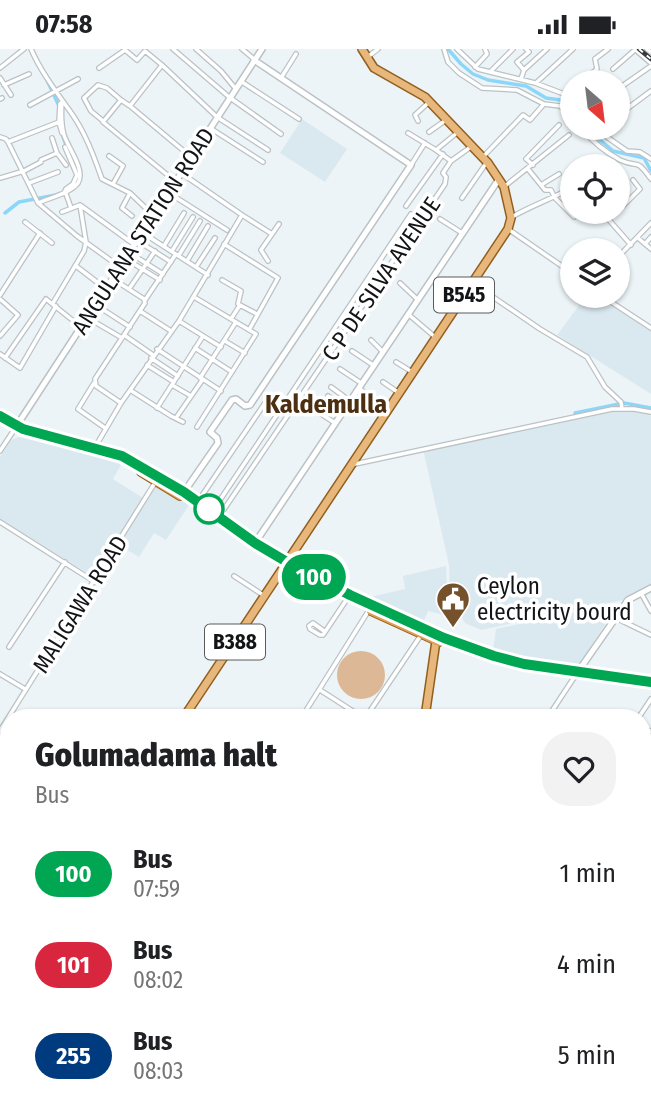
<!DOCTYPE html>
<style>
:root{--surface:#fff;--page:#f2f2f2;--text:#202124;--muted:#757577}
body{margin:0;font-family:"Fira Sans Condensed",sans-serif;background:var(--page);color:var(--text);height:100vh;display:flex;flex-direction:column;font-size:26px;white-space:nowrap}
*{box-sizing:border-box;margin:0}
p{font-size:23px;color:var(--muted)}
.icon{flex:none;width:38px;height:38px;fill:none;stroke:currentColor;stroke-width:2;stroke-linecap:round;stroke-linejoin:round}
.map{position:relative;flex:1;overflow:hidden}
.sheet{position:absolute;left:0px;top:660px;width:651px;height:408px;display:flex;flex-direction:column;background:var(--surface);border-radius:28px 28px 0 0;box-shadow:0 2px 5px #0004}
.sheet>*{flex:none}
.badge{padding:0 14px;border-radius:23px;font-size:24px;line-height:46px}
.needle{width:46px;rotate:152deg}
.controls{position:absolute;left:560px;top:21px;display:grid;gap:14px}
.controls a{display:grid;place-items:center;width:70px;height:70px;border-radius:50%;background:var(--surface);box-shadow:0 2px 5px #0004;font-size:35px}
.map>.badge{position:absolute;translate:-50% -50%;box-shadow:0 0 0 4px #fff}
.round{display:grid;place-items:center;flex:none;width:74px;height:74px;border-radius:28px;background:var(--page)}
.head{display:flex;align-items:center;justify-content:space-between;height:119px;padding:0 35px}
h1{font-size:33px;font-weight:800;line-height:52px}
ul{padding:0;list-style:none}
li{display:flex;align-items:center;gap:21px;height:91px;padding:0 35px}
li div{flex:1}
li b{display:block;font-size:26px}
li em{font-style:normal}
li .badge{min-width:77px;font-weight:700;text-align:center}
.status{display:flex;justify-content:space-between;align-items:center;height:49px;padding:0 35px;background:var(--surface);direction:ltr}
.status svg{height:19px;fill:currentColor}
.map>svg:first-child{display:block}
.built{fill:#dae9f0}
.green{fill:#dcb896}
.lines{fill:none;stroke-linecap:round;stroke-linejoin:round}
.stream{stroke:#8cd7f9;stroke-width:2}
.canal{stroke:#8cd7f9;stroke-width:3.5}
.taxiway{stroke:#92989a;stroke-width:8}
.runway{stroke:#92989a;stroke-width:19}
.minor-casing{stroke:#bbc2c5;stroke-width:6}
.tertiary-casing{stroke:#bbc2c5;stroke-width:8}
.primary-casing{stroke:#925f1e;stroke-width:10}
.trunk-casing{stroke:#925f1e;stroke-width:10}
.minor{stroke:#fff;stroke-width:3.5}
.tertiary{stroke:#fff;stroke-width:5}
.primary{stroke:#e7b77b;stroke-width:7}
.trunk{stroke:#df9f4f;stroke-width:8}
.rail-casing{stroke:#383b3c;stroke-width:4.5}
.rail{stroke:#fff;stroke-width:2;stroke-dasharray:5;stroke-linecap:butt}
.line-casing{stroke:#fff;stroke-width:16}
.line{stroke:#00a651;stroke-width:10}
.stop-dot{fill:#fff;stroke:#00a651;stroke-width:3.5}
.labels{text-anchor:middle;stroke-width:7;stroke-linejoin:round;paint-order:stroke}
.shield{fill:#fff;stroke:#595a5b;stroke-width:2}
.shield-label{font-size:21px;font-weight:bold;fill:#121415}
.street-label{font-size:23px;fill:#121415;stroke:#fff}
.poi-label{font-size:23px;fill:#121415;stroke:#fff;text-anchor:start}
.quarter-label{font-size:26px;font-weight:bold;fill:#4b2f10;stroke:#fff}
</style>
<div class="status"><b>07:58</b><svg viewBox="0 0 49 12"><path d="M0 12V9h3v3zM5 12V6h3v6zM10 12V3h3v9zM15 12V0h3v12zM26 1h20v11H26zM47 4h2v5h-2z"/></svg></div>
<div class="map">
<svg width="651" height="1067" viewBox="0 0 651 1067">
<rect width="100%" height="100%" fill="#ecf4f7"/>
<!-- built -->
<path class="built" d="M302,70L347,100L325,133L280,104Z
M586,247H600L651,279V345L557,286Z
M612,360L651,363V536L623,551L481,581L465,574L450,546L449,516L423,400Z
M19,388L122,414L113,430L143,449L94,528L0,470V408L11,391Z
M156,435L189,456L166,491L154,484L139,508L117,495Z
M446,517L448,567L428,562L423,574L366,549L405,540L403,527Z
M589,560H594L610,568L577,619L520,609L493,601L496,580Z
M645,991L651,995V1055L642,1050V995Z
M153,1059H255L257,1067H154Z"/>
<!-- green -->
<path class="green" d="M337 626a24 24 0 1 1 48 0a24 24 0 1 1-48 0Z
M516,1059H585L579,1067H528Z"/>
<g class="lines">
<!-- stream -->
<path class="stream" d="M642,880L651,886"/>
<!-- canal -->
<path class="canal" d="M448,0L461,15L473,25L488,31L526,37L546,49L568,52L572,57
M46,29L59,57
M586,79L613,102L644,109L651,122
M63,88L78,126
M5,164L19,153L56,146
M575,364L624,354L651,359"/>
<!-- taxiway -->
<path class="taxiway" d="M336,1067L337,1059"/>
<!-- runway -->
<path class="runway" d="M423,1067L424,1059"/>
<!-- minor casing -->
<g class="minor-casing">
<path id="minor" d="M31,0C41,23 57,44 72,65C86,85 94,108 102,130L130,144L154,167
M173,0L229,48L281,85
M196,0L221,22L235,39
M242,0L254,10
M444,0L448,13L459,24L482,39L517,41L544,55L560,57L572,68
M457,0L478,20L535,34L572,48
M647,0L651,3
M369,7L378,0
M162,16L217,68L268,101
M475,18L487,5L485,0
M0,19L24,0
M99,19L125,1L137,11L145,2L162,16L130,57L191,108
M613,20L636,0
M524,21L517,13L529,3L526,0
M490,23L513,0
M0,29L11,46
M281,29L296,5
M521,30L524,21L547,0
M242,33L299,70
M581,33L597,20L595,10L608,0
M536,34L573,0
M4,36L29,25
M618,40L651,17
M0,50L2,49
M60,55L59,73L62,84
M30,56L78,30
M130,57L121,51L103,73L176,133
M618,60L624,62L651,42
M103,72L91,62L84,49L98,36L107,39L121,51
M418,72L415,66L428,54
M210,79L263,113
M581,79C592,92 605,103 620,111C640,120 634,107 651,130
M594,79L627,102L640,103L651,110
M429,83L446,71
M408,84L436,101
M0,88L6,90L8,93L38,154L77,187L120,218
M52,89L57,104L66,116
M8,93L59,73
M65,98L77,126L73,135L66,140
M109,107L123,117L113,135
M482,109L523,66L530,71L544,55
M451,112L436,101L458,83
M411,116L425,94
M533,116L526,110L559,76
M528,120L545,141H551L555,149L574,168L584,163
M0,129L24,122L41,113V111L57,104
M29,134L58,123
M541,136L559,125
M505,137L569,86
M65,142L71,159
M130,144L122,159L132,167
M169,144L227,181
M462,149L487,113
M38,154C49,149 71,144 78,134C86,121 68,99 64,86C61,75 61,65 62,53L60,55
M406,157L443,105
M618,162L640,140L633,131
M62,163L80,156
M602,163L631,196
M242,166L272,185
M512,168C532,156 553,150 572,138
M440,170L462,184
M25,173L52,194
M508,180L572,224
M143,184L208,226
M638,189L651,200
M138,192L171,213
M224,195L278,229L249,281
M645,195L651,188
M164,197L184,164
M172,202L193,168
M130,204L163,225
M179,206L200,172
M618,208L651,174
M126,210L160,231
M187,212L208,177
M268,212L261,201L279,175
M76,217L106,240
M196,218L215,189
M222,231L241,242L238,255L257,265
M400,234L417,250
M474,235L540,280L587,308L605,338L621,353L622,359
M129,240L155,202
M0,246L40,184
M602,247L651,279
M194,248L256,285L197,378
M0,250L18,266L0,287
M145,251L176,205
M53,254L84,202L86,193L80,156L135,196
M96,256L130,278
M140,262L171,282
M408,265L435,288
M88,269L122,289
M231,270L240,256
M179,272L221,298
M124,286L153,306
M371,291L383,303
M225,292L245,304
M195,299L232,323
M157,300L221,342
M352,302L373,316
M0,305L20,319L56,257
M5,309L46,250L81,278
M151,309L178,327
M396,313L412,323
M147,316L174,333
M340,320L361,334
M200,329L236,273
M383,333L399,344
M94,334L78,360L105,379
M172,336L191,347
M331,338L350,352
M359,339L387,362
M130,341L171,367L183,373
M328,347L345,359
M121,354L179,272L242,166L181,124
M157,359L203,287
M315,361L335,374
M176,369L203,330
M94,400L121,354L96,337L95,330L145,254L144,250L113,230
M0,402L14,381
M355,415L612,360H634L651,363
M199,451L267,351
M212,463L411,165
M216,472L445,135L446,128L443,124L451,112L472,97
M0,473L95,533
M234,527L263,546
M641,544L651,562
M616,569L651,586
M324,582L313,574L309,577L310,580L320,586H323L347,550
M9,598L65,513
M0,625L25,640
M320,641L362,668
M249,668L252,664L259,668
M302,668L369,561
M366,668L421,586
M404,668H425
M548,668L575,627
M639,668L651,650
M642,680L651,682
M0,682L156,432
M642,696L651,702
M642,711L649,700
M0,716L9,723
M643,738L651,743
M642,739L651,725
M642,784L651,771
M0,789L9,795
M642,811L651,797
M0,821L9,827
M0,860L9,865
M642,877L651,883
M0,899L9,905
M642,903L651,889
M0,940L9,945
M642,950L651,936
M642,950L651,955
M0,975L9,981
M642,988L651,993
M645,989L651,980
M0,1011L9,1017
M0,1046L9,1052
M19,1059L31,1067
M72,1059L84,1067
M144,1059L143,1061L150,1066
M627,1059L639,1067
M248,1065L255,1059
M109,1067L114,1059
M197,1067L208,1064H267"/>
</g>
<!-- tertiary casing -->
<g class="tertiary-casing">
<path id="tertiary" d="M636,0L651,13
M14,381L262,0
M184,443L218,394L217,389L210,383L232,351L236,350L245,357L250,356L411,116L254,11
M255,494L499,130
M575,627L628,551L651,539"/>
</g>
<!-- primary casing -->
<g class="primary-casing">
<path id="primary" d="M184,668L508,180L511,169L504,138L488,114L425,48L374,19L362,0
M425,668L436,592
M0,951L9,938
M271,1059L273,1067"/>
</g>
<!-- trunk casing -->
<g class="trunk-casing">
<path id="trunk" d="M0,367L23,380L122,407L184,443L255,494L287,513L350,546L444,589L518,613L651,633
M141,423L180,447
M371,562L439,593"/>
</g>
<!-- minor -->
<use href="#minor" class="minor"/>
<!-- tertiary -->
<use href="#tertiary" class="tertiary"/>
<!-- primary -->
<use href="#primary" class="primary"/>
<!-- trunk -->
<use href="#trunk" class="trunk"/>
<!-- rail casing -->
<g class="rail-casing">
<path id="rail" d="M639,0L651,10"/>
</g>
<!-- rail -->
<use href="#rail" class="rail"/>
</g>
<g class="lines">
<!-- line casing -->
<g class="line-casing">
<path id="line" d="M0,367L23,380L122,407L184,443L255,494L287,513L350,546L444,589L494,607L524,615L651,633"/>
</g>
<!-- line -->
<use href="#line" class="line"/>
</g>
<!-- icons -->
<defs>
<g id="civic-pin" transform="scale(1.75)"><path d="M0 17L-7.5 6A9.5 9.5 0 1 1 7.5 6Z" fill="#76522c" stroke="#fff"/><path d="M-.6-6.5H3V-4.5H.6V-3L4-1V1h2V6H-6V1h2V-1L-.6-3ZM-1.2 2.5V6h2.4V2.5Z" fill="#fff"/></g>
</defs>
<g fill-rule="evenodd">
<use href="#civic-pin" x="453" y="550"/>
</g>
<!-- markers -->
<circle class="stop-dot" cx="209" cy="460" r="14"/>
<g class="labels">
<!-- shield labels -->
<g class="shield">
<rect x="434" y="228.5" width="60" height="35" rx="5"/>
<rect x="205" y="575.5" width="60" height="35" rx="5"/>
</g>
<g class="shield-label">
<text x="464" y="253">B545</text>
<text x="235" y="600">B388</text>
</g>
<!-- street labels -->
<g class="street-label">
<text transform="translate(143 182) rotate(-57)" y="8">ANGULANA STATION ROAD</text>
<text transform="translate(381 230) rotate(-56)" y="8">C P DE SILVA AVENUE</text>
<text transform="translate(80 555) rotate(-58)" y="8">MALIGAWA ROAD</text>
</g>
<!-- poi labels -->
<g class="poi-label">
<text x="477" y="545">Ceylon<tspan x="477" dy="26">electricity bourd</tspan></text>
</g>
<!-- quarter labels -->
<g class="quarter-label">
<text x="326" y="364">Kaldemulla</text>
</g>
</g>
</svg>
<div class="controls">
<a><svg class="needle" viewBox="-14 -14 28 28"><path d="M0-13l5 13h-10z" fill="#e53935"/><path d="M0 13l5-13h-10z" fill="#757577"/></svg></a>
<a><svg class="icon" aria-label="locate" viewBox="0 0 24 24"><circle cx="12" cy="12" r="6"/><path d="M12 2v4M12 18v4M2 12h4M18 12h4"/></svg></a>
<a><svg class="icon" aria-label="layers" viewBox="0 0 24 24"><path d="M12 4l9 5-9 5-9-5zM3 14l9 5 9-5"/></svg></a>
</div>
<b class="badge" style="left:314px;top:528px;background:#00a651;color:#fff">100</b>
<section class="sheet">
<div class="head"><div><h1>Golumadama halt</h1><p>Bus</p></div><a class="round"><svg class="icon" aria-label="heart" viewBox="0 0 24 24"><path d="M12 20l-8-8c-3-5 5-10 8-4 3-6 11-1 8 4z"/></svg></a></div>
<ul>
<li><span class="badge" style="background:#00a651;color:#fff">100</span><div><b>Bus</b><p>07:59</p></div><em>1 min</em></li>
<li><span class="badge" style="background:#d7263d;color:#fff">101</span><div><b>Bus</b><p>08:02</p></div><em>4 min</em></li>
<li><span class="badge" style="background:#003b80;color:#fff">255</span><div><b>Bus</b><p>08:03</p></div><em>5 min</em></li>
</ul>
</section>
</div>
